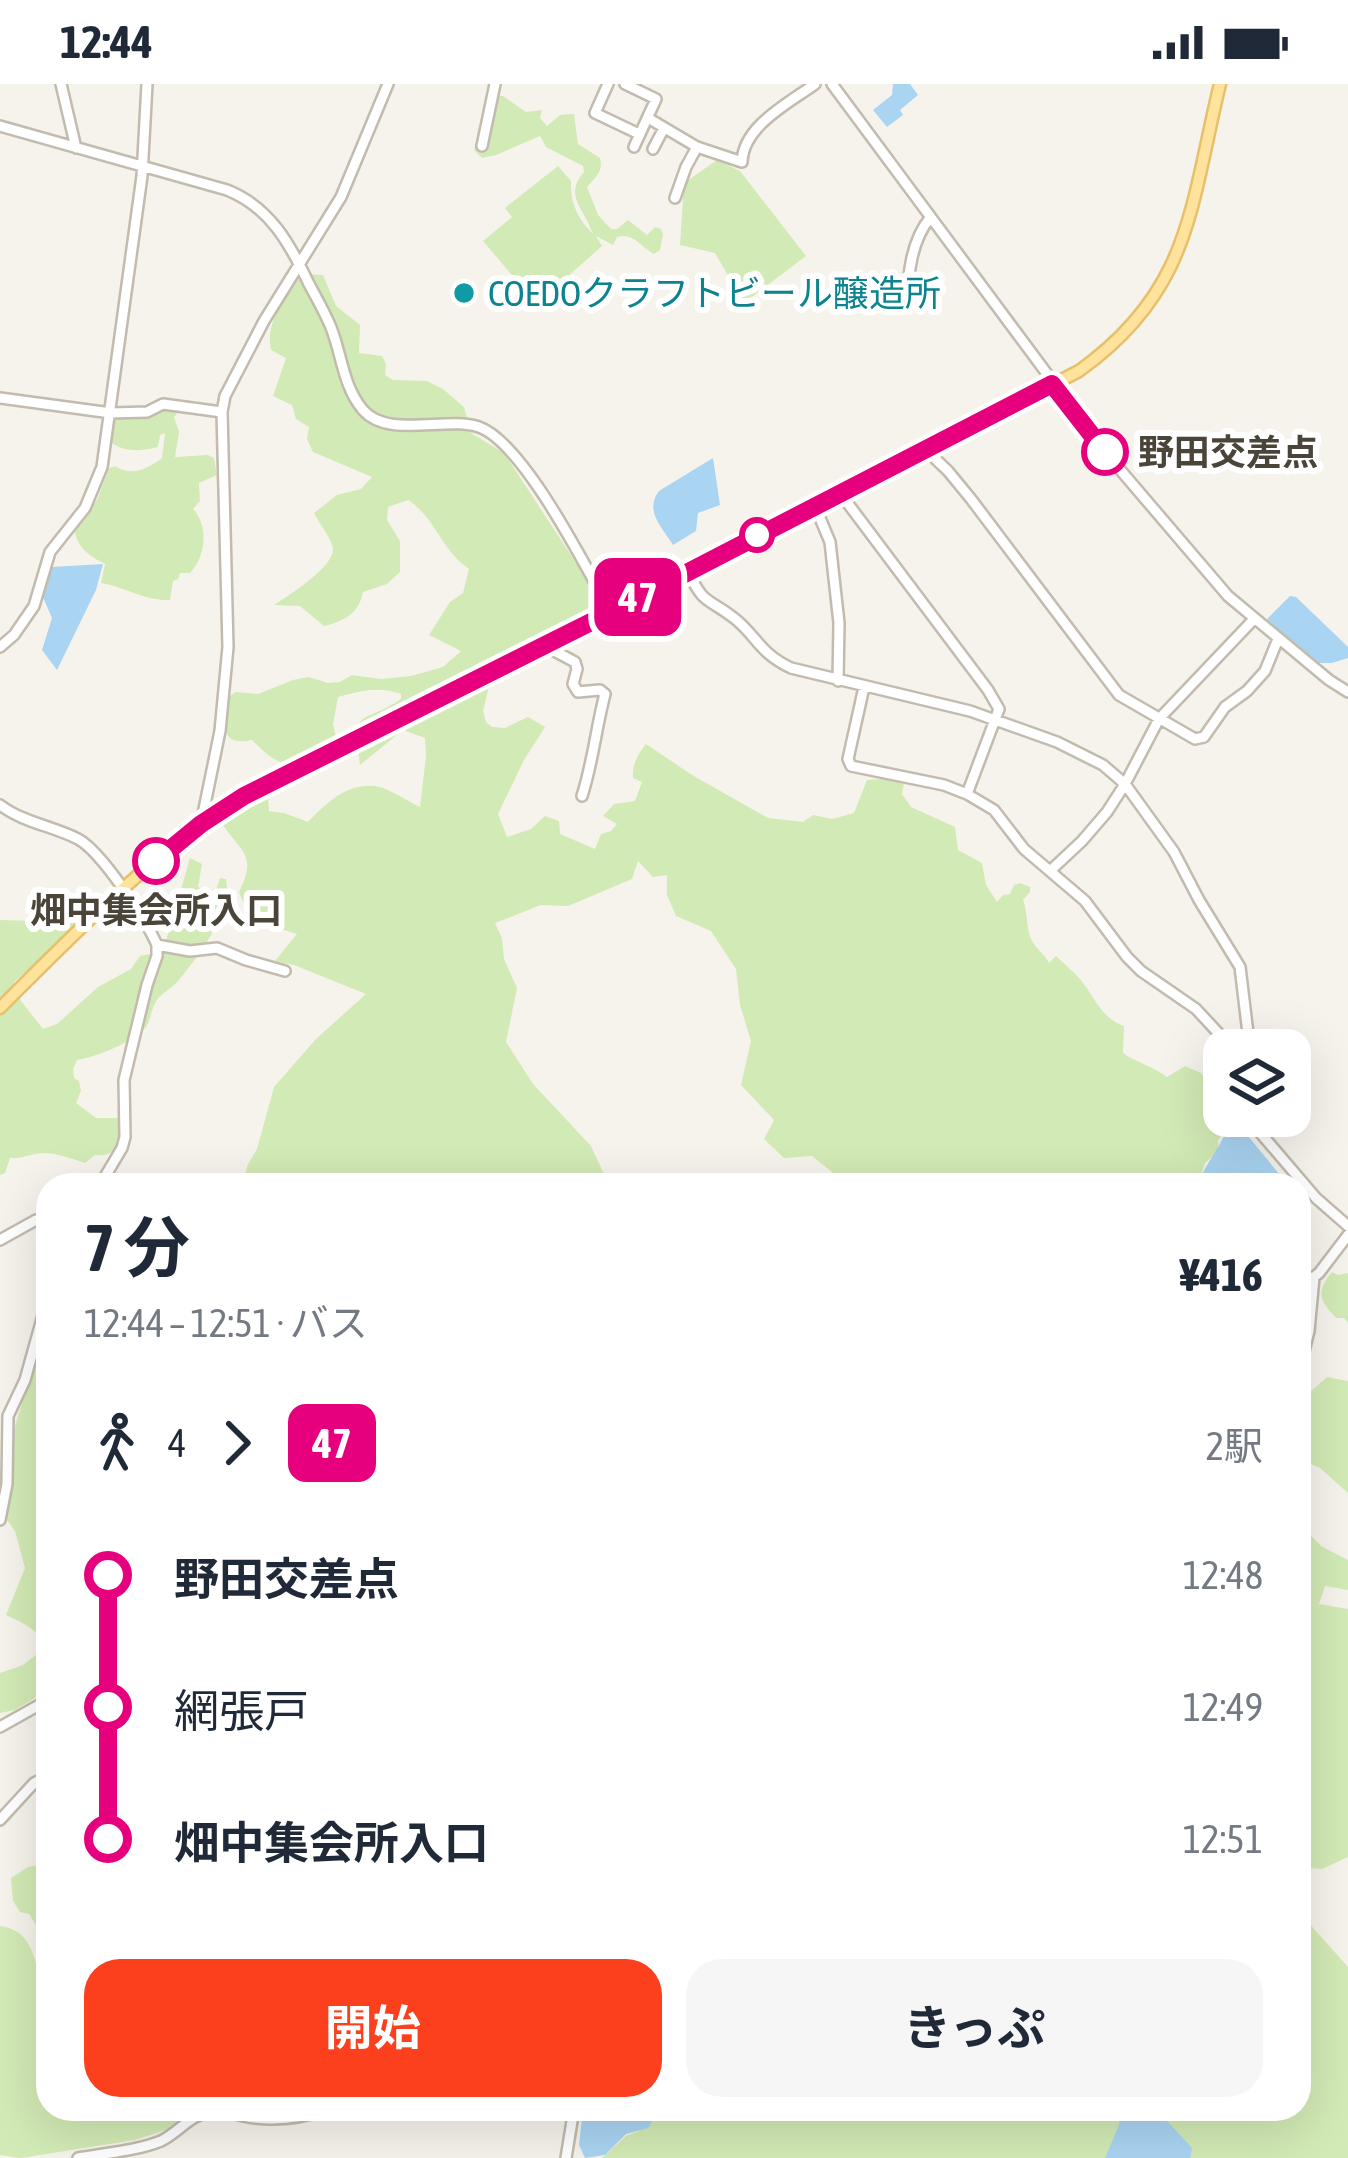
<!DOCTYPE html>
<html lang="ja">
<meta charset="utf-8">
<style>
:root{--surface:#fff;--page:#f6f6f7;--text:#1f2937;--muted:#747a83;--accent:#fc3f1d}
body{margin:0;font-family:"Asap Condensed","Noto Sans JP",sans-serif;background:var(--page);color:var(--text);height:100vh;display:flex;flex-direction:column;font-size:45px;white-space:nowrap}
*{box-sizing:border-box;margin:0}
p{font-size:39px;color:var(--muted)}
.icon{flex:none;width:66px;height:66px;fill:none;stroke:currentColor;stroke-width:2;stroke-linecap:round;stroke-linejoin:round}
.map{position:relative;flex:1;overflow:hidden}
.sheet{position:absolute;left:36px;top:1089px;width:1275px;height:948px;display:flex;flex-direction:column;background:var(--surface);border-radius:36px;box-shadow:0 12px 48px #0002}
.sheet>*{flex:none}
.badge{padding:0 24px;border-radius:18px;font-size:42px;line-height:78px}
.tools{position:absolute;left:1203px;top:945px;display:grid;gap:24px}
.tools a{display:grid;place-items:center;width:108px;height:108px;border-radius:24px;background:var(--surface);box-shadow:0 12px 48px #0002;font-size:60px}
.map>.badge{position:absolute;translate:-50% -50%;box-shadow:0 0 0 6px #fff}
.legs{display:flex;align-items:center;gap:18px;height:132px;padding:0 48px;font-size:39px}
.legs p{margin-inline-start:auto}
.summary{display:flex;align-items:center;justify-content:space-between;height:204px;padding:0 48px}
h1{font-size:66px;font-weight:700;line-height:90px}
.action{display:flex;gap:24px;margin-top:auto;padding:24px 48px}
.action a{flex:1;height:138px;border-radius:36px;background:var(--accent);color:#fff;font-size:48px;font-weight:700;line-height:138px;text-align:center}
.action a+a{background:var(--page);color:var(--text)}
ul{padding:0 48px;list-style:none}
li{display:flex;align-items:center;gap:42px;height:132px;font-size:45px}
li i{display:grid;place-items:center;width:18px;height:100%;margin:0 15px;background:currentColor}
li i::after{content:'';width:30px;height:30px;margin:-15px;border:9px solid;border-radius:50%;background:var(--surface)}
li p{margin-inline-start:auto}
li:first-child i{background:linear-gradient(#0000 50%,currentColor 0)}
li:last-child i{background:linear-gradient(currentColor 50%,#0000 0)}
.status{display:flex;justify-content:space-between;align-items:center;height:84px;padding:0 60px;background:var(--surface);direction:ltr}
.status svg{height:33px;fill:currentColor}
.map>svg:first-child{display:block}
.green{fill:#d2eab5}
.water{fill:#a9d4f2}
.lines{fill:none;stroke-linecap:round;stroke-linejoin:round}
.minor-casing{stroke:#c2bbae;stroke-width:14}
.major-casing{stroke:#e6c16a;stroke-width:15}
.minor{stroke:#fff;stroke-width:9}
.major{stroke:#ffe39c;stroke-width:10}
.line-1-casing{stroke:#fff;stroke-width:27}
.line-1{stroke:#e6007e;stroke-width:18}
.culture-dot{fill:#0f9aa8;stroke:#fff;stroke-width:4.5}
.stop-1-dot{fill:#fff;stroke:#e6007e;stroke-width:6}
.labels{text-anchor:middle;stroke-width:12;stroke-linejoin:round;paint-order:stroke}
.culture-label{font-size:36px;fill:#0d838f;stroke:#fff;text-anchor:start}
.stop-label{font-size:36px;font-weight:bold;fill:#4b4439;stroke:#fff;text-anchor:start}
</style>
<div class="status"><b>12:44</b><svg viewBox="0 0 49 12"><path d="M0 12V9h3v3zM5 12V6h3v6zM10 12V3h3v9zM15 12V0h3v12zM26 1h20v11H26zM47 4h2v5h-2z"/></svg></div>
<div class="map">
<svg width="1348" height="2074" viewBox="0 0 1348 2074">
<rect width="100%" height="100%" fill="#f6f3ec"/>
<!-- green -->
<path class="green" d="M489,12H503L526,28L542,26L540,34L547,42L560,31L574,30L578,60L600,74C604,87 595,94 587,103L598,131L611,145H617L628,136L647,151L655,143L661,145L663,150L660,166L654,170C641,163 633,148 617,153L613,161L596,152L602,162L539,218L534,217L483,157L512,133L505,124L558,82L571,97C570,120 578,135 593,150C585,125 563,112 584,88L583,82L546,63L540,52L496,71L482,74L474,66Z
M717,76L740,87L806,172L744,219L715,169L680,161L684,99Z
M301,190L323,191L336,222L360,241L359,269L382,272L386,280L385,291L393,296L427,297L443,305L464,323L471,349L504,369L586,494L594,521L501,577L489,602L483,627L486,638L492,643L505,644L528,633L545,643L524,676L498,730L507,753L531,745L545,732L559,737L560,750L595,765L601,750L611,747L617,740L603,732L614,720L635,717L642,698L633,694C632,680 638,670 646,660L692,691L768,734L803,738L813,731L832,735L854,729L867,696L881,695L904,699L902,710L911,723L955,743L958,766L982,779L986,801L997,818L1003,811L1010,810L1014,801L1020,799L1030,803V808L1023,816C1028,829 1026,843 1031,855C1035,864 1044,869 1049,879L1056,872C1064,880 1073,887 1080,895C1094,912 1102,935 1124,942L1123,969C1137,979 1153,982 1167,993L1185,982L1201,989L1209,1002L1223,1003L1224,1032H1230L1231,1035L1218,1057V1067L1205,1079L1198,1101H842V1096L812,1072L784,1074L764,1055L774,1036L741,1001L751,957L740,921L736,885L711,847L676,832L667,811V791L653,793L638,777L632,795L568,822L541,821L495,839L502,854L504,875L517,904L506,958L533,1000L591,1062L609,1101H242L248,1080L257,1065L274,1003L316,955L366,910L294,881L275,877L297,850C274,843 246,832 239,808C258,770 241,769 221,738L268,711L269,727L284,729L308,738C326,719 347,699 375,702C389,704 407,717 420,723L426,672L425,654L403,646L360,681C352,621 359,643 401,615V610C378,602 361,607 338,613L333,640L336,654C295,677 290,696 252,656C217,663 226,639 227,614L236,608L258,610L293,596L309,593L328,599L340,598L352,591L381,595L411,592L443,583L461,567L429,551L450,518L463,509L469,485C439,464 437,435 408,416L388,423L387,436L400,457V488L387,500L363,508C359,529 345,537 324,542L300,522L274,521C288,512 334,483 333,465C332,455 319,439 314,429L337,411L361,405L372,393L313,368L307,355L309,343L296,335L292,321L273,312L286,274L271,266C265,238 285,213 301,190Z
M162,323H177L178,328L174,333L179,348L175,373L208,371L214,374L217,391L199,399L200,417L193,425C209,442 206,472 190,489H180L178,495L173,497L170,516C145,517 125,503 101,499L105,480C90,472 76,464 75,445L97,416L109,384L115,382C132,393 147,385 162,374L165,349L160,351L158,363C142,367 124,369 111,358L115,336C127,329 145,333 159,328Z
M190,774L202,780L198,803L215,809L220,794L226,795C232,828 199,872 178,897C172,904 162,909 157,916C151,924 151,936 146,943C134,958 96,973 77,976L73,985L74,994L79,997L81,1007L76,1019L96,1034H118C121,1053 119,1074 95,1071L85,1079C71,1074 56,1069 42,1069C29,1070 22,1075 10,1074L5,1089L0,1091V836L66,838L72,825L69,812L77,807L103,819L14,898L21,917L43,945L57,940L98,903L131,885L140,872L160,868L166,857Z
M1332,1188L1338,1191L1348,1189V1239L1344,1234H1336C1319,1216 1316,1208 1332,1188Z
M48,1230V1606L15,1626L0,1629V1589L23,1581L46,1563C38,1545 23,1539 6,1531L25,1484L15,1447L7,1436L12,1353Z
M1327,1293L1348,1297V1409L1320,1384L1299,1375V1318Z
M1299,1439L1321,1462L1348,1476V1506L1325,1502L1319,1520L1348,1525V1773L1322,1785L1307,1784L1299,1788Z
M48,1779V1860L29,1830L20,1828L13,1817L11,1794L28,1783Z
M1299,1828L1348,1883V2074H602L626,2052L639,2047L648,2032L646,2025H1299Z
M0,1842C26,1845 33,1865 38,1888L48,1893V2025H229L135,2056L21,2074L0,2071Z"/>
<!-- water -->
<path class="water" d="M893,0H910L918,11L900,26L903,31L887,43L873,26L892,11Z
M713,374L720,421L698,429L696,447L673,461C662,443 644,427 659,407Z
M103,480L96,506L57,586L42,566L52,534L42,511L52,483Z
M1290,512L1296,513L1348,563V574L1332,579H1317L1267,539L1268,534Z
M1227,1045L1248,1052L1284,1096L1278,1101H1198C1205,1079 1219,1066 1227,1045Z
M583,2025H647L653,2027L655,2033L648,2044L626,2050L605,2071L585,2074L579,2061Z
M1122,2025H1156L1192,2064L1190,2074H1105L1119,2041Z"/>
<g class="lines">
<!-- minor casing -->
<g class="minor-casing">
<path id="minor" d="M61,0L76,64
M608,0L595,29L639,50
M625,0L656,15L634,63
M832,0L1105,368L1228,512L1329,596L1348,608
M648,34L697,63L742,78C743,42 789,19 815,0
M0,42L227,106C270,123 290,160 309,200C316,213 324,227 330,241C342,269 342,301 363,326C388,355 446,332 479,343C524,359 586,484 611,528
M482,62L495,0
M653,65L664,44
M675,114L686,83L697,63
M907,220C908,191 911,157 930,134
M0,314L111,329L147,328L163,320L222,328
M925,365L948,387L971,415L1119,611L1195,655L1204,653L1225,623L1247,607L1265,587L1278,555
M840,409L988,606L999,625L967,710
M815,422L830,458L839,539L838,597
M688,487C704,522 707,513 734,534C757,552 759,569 791,584L970,627L1057,658L1103,681L1125,700L1174,768L1199,816L1240,883L1250,966
M543,561L575,578L577,585L573,600L578,608L600,606L605,610C596,644 593,678 582,712
M0,563L14,551L34,522L50,468L85,424L102,383L142,92L147,0
M864,603L848,675L851,682L944,701L967,710L994,726L1024,765L1085,817L1127,873L1141,887L1196,925L1234,966
M0,721C24,739 53,742 78,755C102,768 146,836 157,861V872L147,901L124,996L125,1053L122,1064L100,1101
M201,740L220,647L228,563L222,328L225,312L264,237L341,113L388,0
M1050,787L1082,757L1107,728L1125,700L1159,635L1254,535
M157,861L190,867L217,864L246,876L285,887
M1246,1032L1316,1114L1348,1142
M0,1156L36,1136L48,1137
M1299,1194L1314,1193L1319,1189L1348,1151
M1299,1287L1309,1247L1314,1193
M0,1436L7,1400L8,1332L25,1296L48,1213
M0,1643L48,1616
M0,1736L34,1699L48,1692
M78,2074C105,2069 136,2067 161,2057C178,2049 190,2031 209,2028C224,2024 240,2033 255,2034C280,2037 305,2033 329,2025
M566,2074L574,2025"/>
</g>
<!-- major casing -->
<g class="major-casing">
<path id="major" d="M0,924C76,848 152,769 244,712L611,528L1079,287C1191,207 1190,123 1220,0"/>
</g>
<!-- minor -->
<use href="#minor" class="minor"/>
<!-- major -->
<use href="#major" class="major"/>
</g>
<g class="lines">
<!-- line-1 casing -->
<g class="line-1-casing">
<path id="line-1" d="M156,777L201,740L244,712L611,528L1052,300L1105,368"/>
</g>
<!-- line-1 -->
<use href="#line-1" class="line-1"/>
</g>
<!-- markers -->
<circle class="culture-dot" cx="464" cy="209" r="12"/>
<g class="stop-1-dot">
<circle cx="1105" cy="368" r="21"/>
<circle cx="757" cy="451" r="15"/>
<circle cx="156" cy="777" r="21"/>
</g>
<g class="labels">
<!-- culture labels -->
<g class="culture-label">
<text x="488" y="222">COEDOクラフトビール醸造所</text>
</g>
<!-- stop labels -->
<g class="stop-label">
<text x="1138" y="381">野田交差点</text>
<text x="156" y="839" text-anchor="middle">畑中集会所入口</text>
</g>
</g>
</svg>
<div class="tools">
<a><svg class="icon" aria-label="layers" viewBox="0 0 24 24"><path d="M12 4l9 5-9 5-9-5zM3 14l9 5 9-5"/></svg></a>
</div>
<b class="badge" style="left:638px;top:513px;background:#e6007e;color:#fff">47</b>
<section class="sheet">
<div class="summary"><div><h1>7 分</h1><p>12:44 – 12:51 · バス</p></div><b>¥416</b></div>
<div class="legs"><svg class="icon" aria-label="walk" viewBox="0 0 24 24"><circle cx="13" cy="4" r="2"/><path d="M13 8l-2 6 4 7M11 14l-3 7M7 12l3-4h3l4 4"/></svg>4<svg class="icon" aria-label="forward" viewBox="0 0 24 24"><path d="M9 5l7 7-7 7"/></svg><b class="badge" style="background:#e6007e;color:#fff">47</b><p>2駅</p></div>
<ul>
<li><i style="color:#e6007e"></i><b>野田交差点</b><p>12:48</p></li>
<li><i style="color:#e6007e"></i><span>網張戸</span><p>12:49</p></li>
<li><i style="color:#e6007e"></i><b>畑中集会所入口</b><p>12:51</p></li>
</ul>
<div class="action"><a>開始</a><a>きっぷ</a></div>
</section>
</div>
